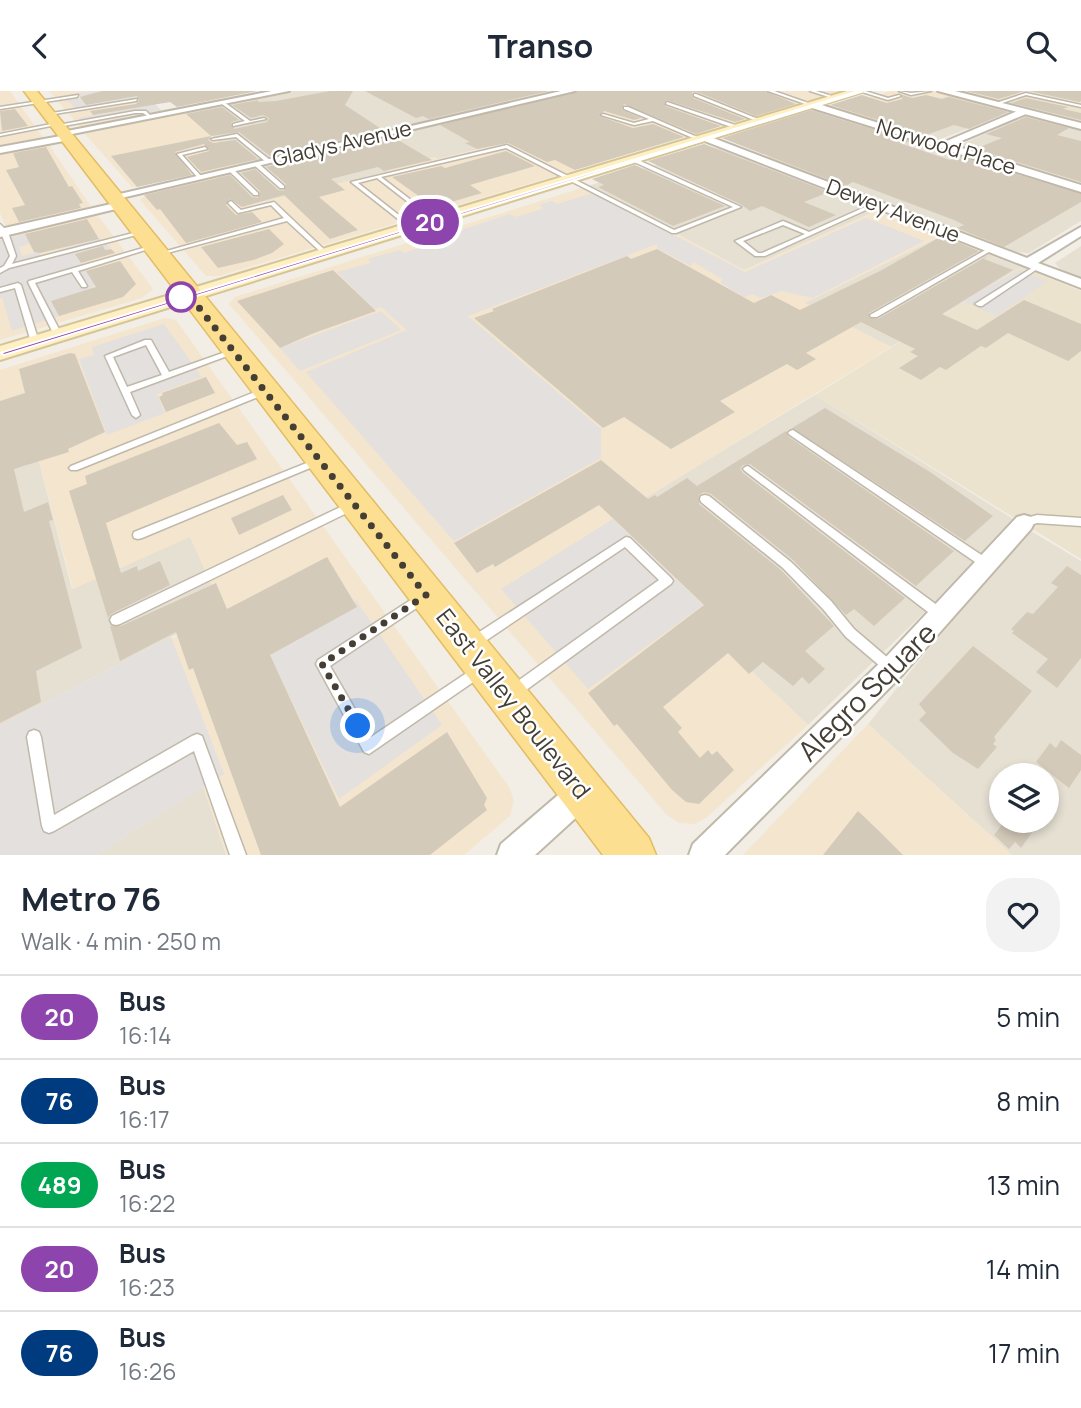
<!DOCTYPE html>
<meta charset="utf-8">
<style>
:root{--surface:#fff;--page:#f2f2f3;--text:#1f2937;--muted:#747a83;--line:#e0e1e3}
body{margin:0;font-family:Manrope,sans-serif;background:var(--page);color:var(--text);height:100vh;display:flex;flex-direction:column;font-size:26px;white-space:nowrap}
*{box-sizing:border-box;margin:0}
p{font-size:23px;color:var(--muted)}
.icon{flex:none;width:38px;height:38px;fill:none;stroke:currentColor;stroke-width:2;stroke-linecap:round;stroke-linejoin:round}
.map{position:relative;height:764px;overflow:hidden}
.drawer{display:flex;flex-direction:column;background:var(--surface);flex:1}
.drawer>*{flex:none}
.badge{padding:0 14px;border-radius:23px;font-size:24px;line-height:46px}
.tools{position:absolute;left:989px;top:672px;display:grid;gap:14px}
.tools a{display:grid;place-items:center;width:70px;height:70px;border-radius:50%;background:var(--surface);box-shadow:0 4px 10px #0003;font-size:35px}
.you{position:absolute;width:35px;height:35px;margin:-18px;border:5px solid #fff;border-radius:50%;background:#1a73e8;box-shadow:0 0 0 10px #1a73e833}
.map>.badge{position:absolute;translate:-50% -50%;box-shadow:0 0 0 4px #fff}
.round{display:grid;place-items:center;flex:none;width:74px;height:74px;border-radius:28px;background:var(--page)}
.summary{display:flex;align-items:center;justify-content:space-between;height:119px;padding:0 21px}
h1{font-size:33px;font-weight:700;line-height:52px}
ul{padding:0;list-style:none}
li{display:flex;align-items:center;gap:21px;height:84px;padding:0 21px;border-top:2px solid var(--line)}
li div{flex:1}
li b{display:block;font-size:26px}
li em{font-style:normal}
li .badge{min-width:77px;font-weight:700;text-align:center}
header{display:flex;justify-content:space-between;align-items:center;height:91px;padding:0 21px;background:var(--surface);font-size:32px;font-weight:700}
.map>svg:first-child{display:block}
.residential{fill:#e6e0d3;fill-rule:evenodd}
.commercial{fill:#f4e5cf}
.education{fill:#ebe3ce}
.parking{fill:#e3e0dd}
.building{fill:#d4caba}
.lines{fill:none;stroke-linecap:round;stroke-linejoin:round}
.service-casing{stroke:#c0b9aa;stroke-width:3}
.minor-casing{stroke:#c0b9aa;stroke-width:4}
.tertiary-casing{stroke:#c0b9aa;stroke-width:4}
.secondary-casing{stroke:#d5c496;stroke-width:4}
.primary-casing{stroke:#e2bc62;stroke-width:3}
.service{fill:#fff;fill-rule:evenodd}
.minor{fill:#fff;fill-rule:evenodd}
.tertiary{fill:#fff;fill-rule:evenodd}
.secondary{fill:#fef0c3;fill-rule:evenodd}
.primary{fill:#fddf92;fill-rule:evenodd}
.line{fill:#8e44ad;stroke:#fff;stroke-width:2}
.walk{stroke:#443e34;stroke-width:7;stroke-dasharray:0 12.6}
.stop-dot{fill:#fff;stroke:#8e44ad;stroke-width:3.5}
.labels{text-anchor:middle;stroke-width:5;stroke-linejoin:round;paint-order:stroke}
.far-street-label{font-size:21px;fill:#443e34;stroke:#fff}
.street-label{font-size:24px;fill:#443e34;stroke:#fff}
.near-street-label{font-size:28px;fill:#443e34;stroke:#fff}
</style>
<header><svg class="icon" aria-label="back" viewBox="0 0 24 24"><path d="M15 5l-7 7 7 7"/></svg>Transo<svg class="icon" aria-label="search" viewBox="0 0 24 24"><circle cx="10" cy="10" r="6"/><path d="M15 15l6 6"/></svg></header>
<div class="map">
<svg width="1081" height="764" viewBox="0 0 1081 764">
<rect width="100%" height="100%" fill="#f2eee5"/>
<!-- residential -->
<path class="residential" d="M289,0H561L240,74L205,37L184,20Z
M584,0H691L519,48L438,68L434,66L388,78L390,80L250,114L218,85Z
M950,4L1012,21L938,49L871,30Z
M1024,25L1081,38V94L958,55Z
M864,34L1081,102V130L1029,162L1013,161L765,66Z
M716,57L721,58L876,120L744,179L588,95L707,58Z
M941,145L1021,176L891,256L804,212Z
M1081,155V187L1062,180L1055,172Z
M815,304L1018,431L808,634L728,558L643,408Z
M25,317L72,498L190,445L224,521L171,546L0,635V326Z
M1026,437L1081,470V764H1012L868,633ZM1001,684H1046V730H1001Z
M204,695L226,764H96Z"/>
<!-- commercial -->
<path class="commercial" d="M0,0H10L44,48L0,57Z
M49,0H142L164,22L80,36Z
M691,0H840L219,185H206L140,109L148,102L218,85L250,114L389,80L387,78L434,66L438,68L517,49L579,25L641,9Z
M890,0H934L950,4L871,30L836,18Z
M184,20L205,37L227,32L236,39L211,45L240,74L132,96L85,43Z
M44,54H49L90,114L80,120L7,138L0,122V62Z
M588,95L744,179L876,120L941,145L805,212L891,256L644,408L771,524L729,558L808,634L706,727L695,733L679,732L667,724L229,213L235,206Z
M93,125L99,126L153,198L142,207L0,249V146Z
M165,227L176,229L509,696L514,709L510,725L464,764H226L203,696L96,764H0V635L224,521L190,446L73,498L25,318L0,326V279Z
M868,633L1012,764H743Z"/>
<!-- education -->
<path class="education" d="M951,0H1081V33Z
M1021,176L1081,200V468L815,304Z"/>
<!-- parking -->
<path class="parking" d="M93,0H102L108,6L142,0L161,19L86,33L79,27L143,15L138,10L76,21L71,12L64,10L81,7L80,5L62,8L60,5Z
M593,102L745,181L866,127L924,150L813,207L781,200L761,207L752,203L744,206L721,192L722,188L693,171L691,175L657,157V153L468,225L601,338V367L454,450L306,281L407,239L381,216L374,218L337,181L371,172L368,168L400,159L404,162L434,152L431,149L510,123L515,126L539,119L543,117L539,114L552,110L557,113Z
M33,141L36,151L19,156L22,165L40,160V165L99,147L111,157L78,167L95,194L89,199L51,210L59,225L12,240L2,206L0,207V149Z
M1020,179L1047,191L996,225L963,210Z
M381,220L401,239L300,280L280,257Z
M164,233L202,286L157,303L165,322L107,344L79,268L94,264L92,256Z
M613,428L703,514L588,598L501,498Z
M356,509L442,634L339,708L268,561Z
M171,546L224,683L96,764H0V635Z"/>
<!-- building -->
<path class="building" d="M102,0H257L177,16L170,11L93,24L90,20L136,13L139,9L137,5L86,14L80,6Z
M330,0H353L345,14L383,39L270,65L239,41L211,45L208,49L213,52L235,49L258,68L201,81L187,66L209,60L204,53L175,61L192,84L137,96L111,65L211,45L186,23L222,16L239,29L231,31L234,38L267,31L269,27L263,24L251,27L232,14L258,9V11L276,10Z
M365,0H549L429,28L423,25L416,27Z
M578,0H765L796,13L756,25L697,1H692L693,7L745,28L735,31L666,9L665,15L721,35L696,43L624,13L622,19L641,27L634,29L604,20L599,25L633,37L653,33L684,46L575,79L555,69L547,71L508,52L477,58L465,52L470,51L440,34Z
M966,0H1024L999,8Z
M1029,0H1081V10L1079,11Z
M862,4L887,12L902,8L903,4L912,7L926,4L942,8L949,6L1008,21L969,38L954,34L926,44L830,14Z
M1026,7L1068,16L1063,18L1081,22V29L1011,12Z
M15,18L28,35L2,40L0,20Z
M811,19L910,50L902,53L950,69L958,65L1081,103V111L1004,156L957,137L964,134L954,129L853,91L845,95L722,47Z
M1026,26L1069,37L1057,44L1081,50V91L975,58L1002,47L986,43Z
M393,46L432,69L384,80L378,76L331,88L345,99L319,106L358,139L330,148L284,104L242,116L230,108L226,114L236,124L252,121L262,131L186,152L160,118L157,119L144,104L230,84L252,106L258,107L260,100L241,82L255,78L278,99L284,100L286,93L266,76Z
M704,53L829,101L804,111L836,124L809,136L762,115L750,120L742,114L648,70Z
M46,56L69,96L72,95L83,112L79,113L81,117L19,131L12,117L25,114L6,79L19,76L13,62Z
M506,60L535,75L470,94L482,102L434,116L392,86L441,75L445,77Z
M635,74L725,115L673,135L598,96L604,94L592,88Z
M87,128L99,148L40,162L34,161L25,143Z
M269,138L284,153L272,162L253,169L218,177L201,156Z
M942,145L979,160L869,222V227L878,228L989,164L984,168L1013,179L942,223L977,239L1024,209L1081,233V260L1068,270L1008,242L986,257L981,255L946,279L940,276L921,289L899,277L918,265L910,261L915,258L861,231L806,262L816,268L797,279L787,273L720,310L735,321L671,358L624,326L603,337L474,227L494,220L492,218L627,165L631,168L657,158L754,212L771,204L800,219L880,180Z
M103,155L105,159L111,158L115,162L81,172L75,163Z
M120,170L136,193L123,206L59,225L51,210L96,196L86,180Z
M333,179L376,220L314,242L280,257L237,210Z
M70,262L75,263L105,341L68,358L69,361L14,378L24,421L48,411L53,429L49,430L82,557L36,580L41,611L0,632V310L25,302L19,278Z
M206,286L215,302L166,321L159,306L163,304L162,302Z
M825,317L930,381L993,425L965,450L792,337Z
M219,332L237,354L247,351L257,368L106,432L121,482L137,475L138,480L160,470L170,494L111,523L108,527L69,400L87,393L85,385Z
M786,340L789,346L954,460L916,495L750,373L743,374L740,378L743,382L905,507L874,535L854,518L846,524L793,469L711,403L704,401L699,404V413L781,479L834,535L805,560L825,578L809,593L802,586L793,595L763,571L749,583L728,562L663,616L682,637L678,641L700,667L708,659L712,664L717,660L734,679L699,713L686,711L672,699L617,633L614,635L588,602L704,514L599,414L495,476L493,473L477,482L454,452L601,369L648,408L655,404L657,406L687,387L697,395Z
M283,404L292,419L239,444L231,427Z
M327,466L357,516L270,564L340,716L447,641L487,707L484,714L487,719L430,764H261L193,577L189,579L176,541L120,570L110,535H121L216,492L227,518Z
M1067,475L1081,484V567L1057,597L1036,581L1048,568L1012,542L1014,540L1011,538L1027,521L1033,523L1058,496L1051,492Z
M973,555L1032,600L994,646L996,649L993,653L997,656L978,678L953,662L919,629L926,622L919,613Z
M1061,649L1081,664V679L1069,697L1036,671L1050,652L1056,657Z
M858,720L879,740L903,764H823Z
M1005,730H1040L1021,757L1015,751L1009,758L994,744Z"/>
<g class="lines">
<!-- service casing -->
<g class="service-casing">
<path id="service" d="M768,0H774L814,14L811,15Z
M810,0H816L838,7L835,8Z
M859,0H865L888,7L899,4L901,5L888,9Z
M899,0L911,2L931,0L911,4Z
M1026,2L1081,14V16L1026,4L996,14L993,13Z
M694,3H696L763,30L759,31L694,5Z
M78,4L77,6L0,18V16Z
M137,8L136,10L48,24L46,23Z
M222,11H224L250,30L264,27L266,28L233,35V33L245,30L222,13Z
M667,11L741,36V37L737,38L666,13Z
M624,16H628L704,49L700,50L653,30L634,34L601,24L603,23L634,32L649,28L624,18Z
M135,20H146L151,25L149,26L143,22H135L58,36L56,34L0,45V43L56,32L58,34Z
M237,43L270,69V71H266L236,46L213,49L211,48Z
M507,54L674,139L733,116L632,70V68H636L741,116L676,142H672L506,57L381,86L437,129L438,130L435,132L377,87L358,92L414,136L415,137L412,139L351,91Z
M205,56L207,58L182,64L201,85L202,86L199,88L177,63Z
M254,72H258L284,95V97H280L254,74Z
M229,78H233L258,102V104H254L229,80Z
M231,110L241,119L274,111L329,163L324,164L287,130L156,165V163L284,127L271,114L238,122L228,112Z
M874,112L879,113L765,165H755L735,150L783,130L809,141ZM783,134L805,143L762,162H758L743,150Z
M0,133L8,141L16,165L12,173L141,140L144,142L9,177L0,182V177L4,175L10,165L0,139Z
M150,155L155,156L78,180L87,195L86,196H82L72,181L35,192L62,244L61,246H55L28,191L29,190Z
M989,157L994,158L877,226H871L870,224Z
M1035,175L1040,176L982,215H979L975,213Z
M18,192L21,194L39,251L38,253H35L31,251L15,197L0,201V197Z
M145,249H151L169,281L231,259H237L238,261L130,301L140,324L136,327L132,324L105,265ZM146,254L162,284L127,296L113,266Z
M265,297L268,298L269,300L268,302L77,379H71L69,377L71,375Z
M793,339L989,469L990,472L989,475L985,477L981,475L790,344L788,342L790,340Z
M319,367L324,370L322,372L142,447L138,448L134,447L133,444L134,441Z
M748,375L945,520L947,524L945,528L941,529L937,528L745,380L743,378L745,376Z
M705,404L709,405L791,471L831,510L854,538L895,573L897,577L895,581L891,583L887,581L846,546L823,518L783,477L701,411L700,408L701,405Z
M351,411L355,412L356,415L355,418L120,533L116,534L112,533L110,529L112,525Z
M1037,424L1081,427V435L1037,432L1024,436L1020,435L1019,432L1020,429Z
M626,446L630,447L671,487L673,490L671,493L518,605L513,607L508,605L507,601L508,597L659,489L625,456L478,555L474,557L470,555L468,551L470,547Z
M423,501L427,502L429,506L427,510L330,575L371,646L474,577L478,575L482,577L484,581L482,585L369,663L364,661L316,573L318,569Z
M34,639L39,641L41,646L54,724L192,645L197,643L202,645L246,764H230L194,660L54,740L49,742L44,740L42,735L27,646L29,641Z"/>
</g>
<!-- minor casing -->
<g class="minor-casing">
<path id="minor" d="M272,0H289L62,45L57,42Z
M561,0H575L113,109L107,106Z
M812,11L942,52L1020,19H1026V23L952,54L1081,94V101L809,16Z
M66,44L71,47L69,49L0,62V56Z
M702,45H708L1027,167L1081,136V145L1038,172L1081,188V197L702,49Z
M120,111L124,112V116L0,146V138Z
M1024,424L1031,426L1034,432L1031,438L903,583L725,764H689L693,753L885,567L1017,426Z
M582,688L592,692L596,702L592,712L535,764H497L501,753L572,692Z"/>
</g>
<!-- tertiary casing -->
<g class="tertiary-casing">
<path id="tertiary" d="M938,0H955L1081,32V38Z"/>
</g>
<!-- secondary casing -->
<g class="secondary-casing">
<path id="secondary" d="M847,0H865L0,269V255Z"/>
</g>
<!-- primary casing -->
<g class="primary-casing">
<path id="primary" d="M24,0H37L649,747L656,764H603Z"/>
</g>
<!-- service -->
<use href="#service" class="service"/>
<!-- minor -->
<use href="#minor" class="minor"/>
<!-- tertiary -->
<use href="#tertiary" class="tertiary"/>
<!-- secondary -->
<use href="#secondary" class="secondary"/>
<!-- primary -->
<use href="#primary" class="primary"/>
</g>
<!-- line -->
<path class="line" d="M859,0L861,1L4,264L0,262Z"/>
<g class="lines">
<!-- walk -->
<path class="walk" d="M181,206L189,204L426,504L322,573L358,635"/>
</g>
<!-- markers -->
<circle class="stop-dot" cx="181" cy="206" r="14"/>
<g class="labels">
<!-- far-street labels -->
<g class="far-street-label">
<text transform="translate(342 53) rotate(-13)" y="7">Gladys Avenue</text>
<text transform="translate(946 56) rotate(17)" y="7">Norwood Place</text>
<text transform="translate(893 120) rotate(21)" y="7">Dewey Avenue</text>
</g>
<!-- street labels -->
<g class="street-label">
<text transform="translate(513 613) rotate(52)" y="8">East Valley Boulevard</text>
</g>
<!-- near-street labels -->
<g class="near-street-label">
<text transform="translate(867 601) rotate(-45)" y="10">Alegro Square</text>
</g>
</g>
</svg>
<div class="tools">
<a><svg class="icon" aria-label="layers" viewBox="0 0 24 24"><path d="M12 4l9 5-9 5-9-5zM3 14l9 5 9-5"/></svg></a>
</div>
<div class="you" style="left:358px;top:635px"></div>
<b class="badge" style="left:430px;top:131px;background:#8e44ad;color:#fff">20</b>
</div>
<section class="drawer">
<div class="summary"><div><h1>Metro 76</h1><p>Walk · 4 min · 250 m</p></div><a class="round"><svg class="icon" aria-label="heart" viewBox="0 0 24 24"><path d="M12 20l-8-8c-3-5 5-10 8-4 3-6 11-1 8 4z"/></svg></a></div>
<ul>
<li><span class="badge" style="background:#8e44ad;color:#fff">20</span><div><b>Bus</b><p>16:14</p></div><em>5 min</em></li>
<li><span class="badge" style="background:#003b80;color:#fff">76</span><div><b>Bus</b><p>16:17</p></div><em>8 min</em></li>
<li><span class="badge" style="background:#00a651;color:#fff">489</span><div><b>Bus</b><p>16:22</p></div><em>13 min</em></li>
<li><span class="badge" style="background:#8e44ad;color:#fff">20</span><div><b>Bus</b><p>16:23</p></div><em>14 min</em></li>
<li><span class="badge" style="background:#003b80;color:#fff">76</span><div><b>Bus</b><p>16:26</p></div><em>17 min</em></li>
</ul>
</section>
